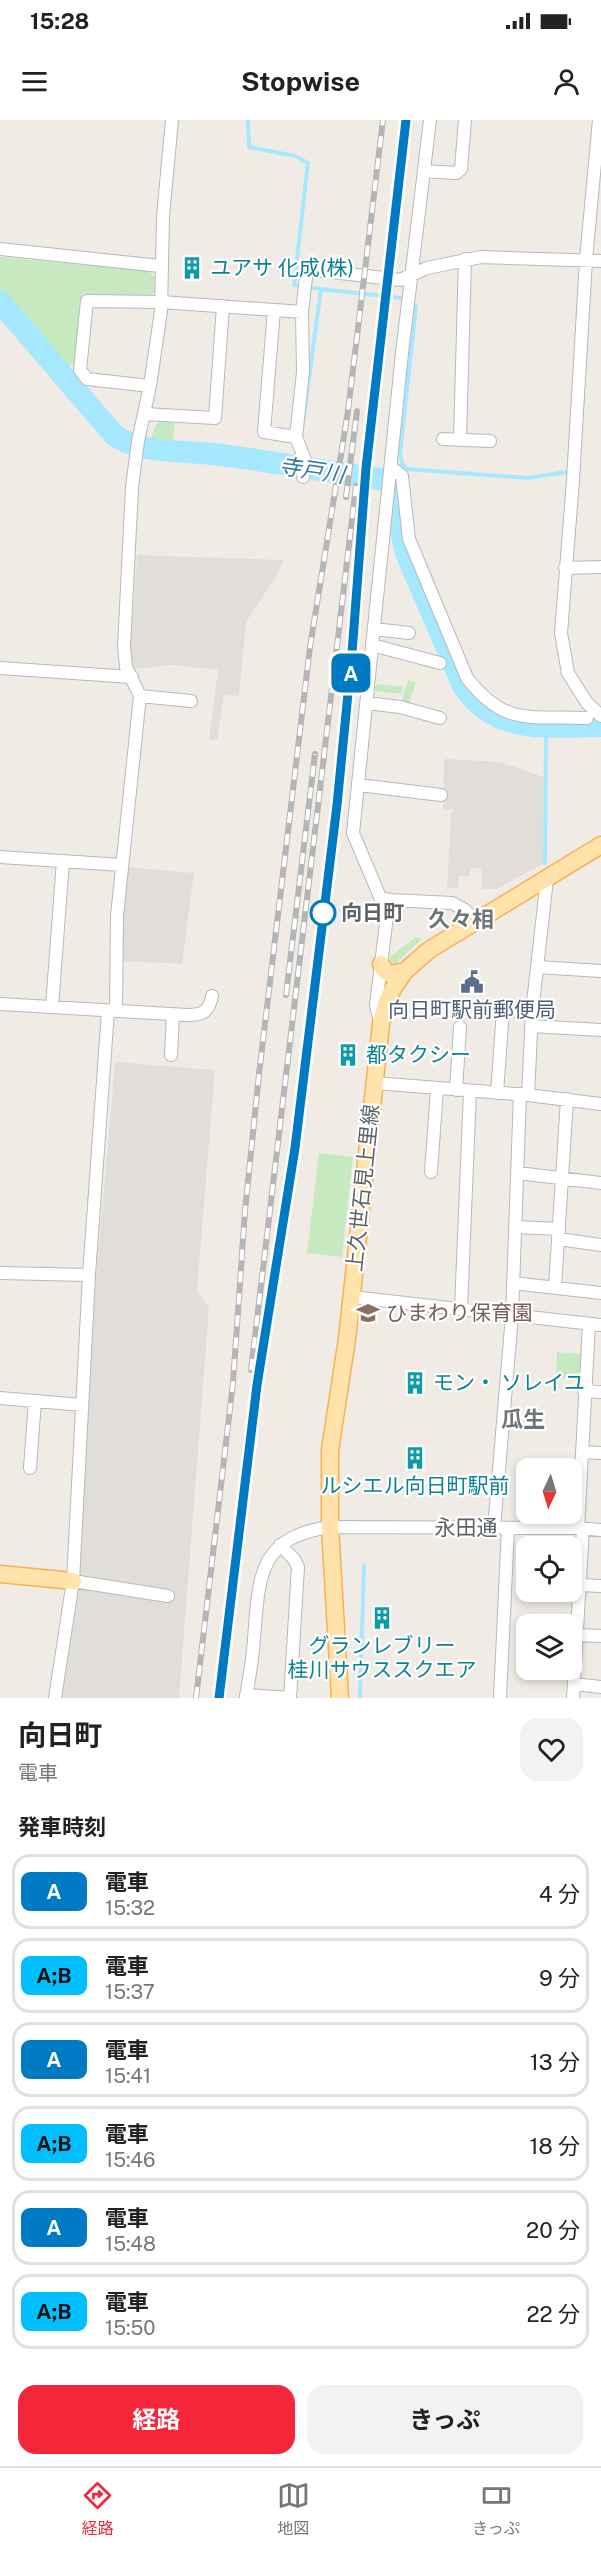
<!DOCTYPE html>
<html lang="ja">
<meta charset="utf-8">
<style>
:root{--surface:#fff;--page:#f2f2f2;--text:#222;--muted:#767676;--line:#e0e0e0;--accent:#f5263a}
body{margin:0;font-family:"Public Sans","Noto Sans JP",sans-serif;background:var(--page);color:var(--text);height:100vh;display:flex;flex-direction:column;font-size:22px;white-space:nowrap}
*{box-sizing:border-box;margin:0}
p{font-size:20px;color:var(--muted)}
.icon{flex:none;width:33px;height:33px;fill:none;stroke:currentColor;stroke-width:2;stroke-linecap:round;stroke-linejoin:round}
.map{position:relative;height:1578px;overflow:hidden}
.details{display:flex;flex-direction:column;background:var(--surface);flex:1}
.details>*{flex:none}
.badge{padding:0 12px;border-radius:9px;font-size:21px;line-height:39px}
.needle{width:39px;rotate:184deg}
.buttons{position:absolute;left:516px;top:1338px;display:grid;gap:12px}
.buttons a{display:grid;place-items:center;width:66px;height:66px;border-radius:12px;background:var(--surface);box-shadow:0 3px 9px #0003;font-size:30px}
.map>.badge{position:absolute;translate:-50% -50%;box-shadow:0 0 0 3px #fff}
h2{padding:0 18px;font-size:22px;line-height:54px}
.round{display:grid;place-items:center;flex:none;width:63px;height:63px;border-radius:18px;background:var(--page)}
.headline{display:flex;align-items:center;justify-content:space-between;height:102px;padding:0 18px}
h1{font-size:28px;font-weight:700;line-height:45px}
.primary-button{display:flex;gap:12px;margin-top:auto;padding:12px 18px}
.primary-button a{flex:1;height:69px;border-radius:18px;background:var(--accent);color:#fff;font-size:24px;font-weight:700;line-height:69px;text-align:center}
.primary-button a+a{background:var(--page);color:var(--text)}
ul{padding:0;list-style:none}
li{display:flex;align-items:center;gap:18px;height:75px;margin:0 12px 9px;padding:0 6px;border:3px solid var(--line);border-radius:18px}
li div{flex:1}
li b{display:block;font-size:22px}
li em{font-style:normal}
li .badge{min-width:66px;font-weight:700;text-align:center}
.status{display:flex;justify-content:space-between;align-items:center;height:42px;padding:0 30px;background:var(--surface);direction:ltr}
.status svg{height:16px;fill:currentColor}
header{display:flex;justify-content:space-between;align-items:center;height:78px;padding:0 18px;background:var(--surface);font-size:27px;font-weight:700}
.tab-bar{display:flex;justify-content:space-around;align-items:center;height:84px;border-top:2px solid var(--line);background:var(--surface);font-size:16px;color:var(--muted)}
.tab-bar a{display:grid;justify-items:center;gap:3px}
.tab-bar .selected{color:var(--accent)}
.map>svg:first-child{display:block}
.industrial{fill:#e1ded9}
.green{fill:#c7e9c0}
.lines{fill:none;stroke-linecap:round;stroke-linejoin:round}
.stream{stroke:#a6e8ff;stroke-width:4}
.river{stroke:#a6e8ff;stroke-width:22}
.minor-casing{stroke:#b5b9bd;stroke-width:14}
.major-casing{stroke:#fbaf53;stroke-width:19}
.minor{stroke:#fff;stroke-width:12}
.major{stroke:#ffe3ab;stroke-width:16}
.rail-casing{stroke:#b4b5b6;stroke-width:6}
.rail{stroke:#fff;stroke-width:4;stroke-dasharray:11;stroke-linecap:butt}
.line-casing{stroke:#fff;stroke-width:14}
.line{stroke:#007ac2;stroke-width:9}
.stop-dot{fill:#fff;stroke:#007ac2;stroke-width:3}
.labels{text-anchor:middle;stroke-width:4.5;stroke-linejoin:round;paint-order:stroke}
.culture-label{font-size:21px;fill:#0d838f;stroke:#fff;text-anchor:start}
.stop-label{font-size:21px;font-weight:bold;fill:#5d6366;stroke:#fff;text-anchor:start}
.service-label{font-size:21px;fill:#4e5e75;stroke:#fff}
.street-label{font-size:21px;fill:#5d6366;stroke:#fff}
.education-label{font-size:21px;fill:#785e54;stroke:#fff;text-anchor:start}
.water-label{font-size:22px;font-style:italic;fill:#34799d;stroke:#fff}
.neighbourhood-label{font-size:22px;font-weight:bold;fill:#6d7579;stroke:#fff}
</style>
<div class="status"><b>15:28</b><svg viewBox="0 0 49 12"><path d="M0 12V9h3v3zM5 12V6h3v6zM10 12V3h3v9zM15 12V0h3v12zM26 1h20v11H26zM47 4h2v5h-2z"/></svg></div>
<header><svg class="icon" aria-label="menu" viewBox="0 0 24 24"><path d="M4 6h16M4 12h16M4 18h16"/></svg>Stopwise<svg class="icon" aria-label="person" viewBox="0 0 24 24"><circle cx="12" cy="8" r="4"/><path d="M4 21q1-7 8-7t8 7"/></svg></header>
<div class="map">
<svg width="601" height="1578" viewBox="0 0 601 1578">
<rect width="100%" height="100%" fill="#f0ece5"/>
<!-- industrial -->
<path class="industrial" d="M137,435L283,440L279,452L246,502L239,576L224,575L217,620H209L218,550L172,545L135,549L132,544L130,536Z
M444,639L500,642L544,657L543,744L497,769H482L481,748H470L469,756H459L458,768H447L451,694L455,689L496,687L443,690Z
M126,747L194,753L182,844L120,841Z
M115,942L215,950L197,1170L209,1188L179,1578H61L78,1473L95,1170Z"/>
<!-- green -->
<path class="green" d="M0,137L149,151L155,158V172L149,177L82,174L75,245L66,246L0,172Z
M161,300L175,301L173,323L150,322L155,306Z
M408,560L416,562L409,585L401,583Z
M376,564L403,567L402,574L375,571Z
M416,817L422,819L395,844H391L390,837Z
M319,1033L353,1037L342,1137L307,1133Z
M557,1232L581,1234L579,1260L556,1258Z"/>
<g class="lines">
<!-- stream -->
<path class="stream" d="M248,0L249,27L295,36L308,43L294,165L321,169L301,317
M321,169L401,178L416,186L400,334L402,344L407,349L527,358L567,352
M294,346L297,333
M545,743L546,605
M360,1578L364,1446"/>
<!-- river -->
<path class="river" d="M0,182L115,316C145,334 179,330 213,334C271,341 329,352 387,360L392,365L399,386L400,408L407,436L463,566C497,616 548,606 601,606"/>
<!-- minor casing -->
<g class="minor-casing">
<path id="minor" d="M599,0L586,140L573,360L561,513L568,553L587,583L601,596
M424,51L456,53L461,49L465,0
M0,129L160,146
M274,190L264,312L296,317
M302,192L303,252L296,317L305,340L303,357
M150,266L87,259L80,250L87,181L161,182L302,192L307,149L400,160L427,148L481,137L601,141
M144,294L215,298L223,186
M443,319L490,321
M460,319L465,139
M392,348L402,356L409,419L467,558C506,608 531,595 587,598
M565,448L601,447
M374,509L409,513
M372,525L440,543
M0,548L132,557
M140,576L191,581
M367,583L400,587L440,598
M359,665L441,675
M0,737L122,745
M389,780L380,777L353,713L402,233L430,0
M537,847L601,851
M0,884L187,895C203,895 209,892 212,876
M52,887L63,741
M116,891L117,796L140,576L126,547L124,527L132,367L138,321L150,266L161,191L163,96L172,0
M380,902L376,885L389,780L452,783L465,790L476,802
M531,906L601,910
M171,935L173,895
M374,963L528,975L601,984
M456,970L460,907
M497,973L503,890L532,892
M528,975L532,892L547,759
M431,1052L437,969
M518,1053L601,1063
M516,1107L559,1109
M559,1119L601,1125
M0,1153L89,1155
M513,1163L601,1173
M555,1167L567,979
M352,1177L601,1205
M461,1189L470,971
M584,1271L601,1272
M0,1278L82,1285
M582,1332L601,1333
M30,1348L35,1281
M494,1408L512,1196L520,974
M578,1408L589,1204
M280,1425L294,1439L298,1447L290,1578
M73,1461L168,1476
M581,1465L601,1466
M577,1515L601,1516
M574,1564L601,1567
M246,1575L290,1578
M55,1578L73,1461L89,1155L108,891
M246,1578C249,1558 253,1538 254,1518C259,1457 258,1417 330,1407L578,1408L601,1410
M500,1578L508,1408
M573,1578L583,1408"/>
</g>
<!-- major casing -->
<g class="major-casing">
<path id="major" d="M381,844L384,850L390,854L405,851
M0,1454L73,1461
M340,1578L330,1407V1330L347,1219L381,904L386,883L394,867L405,851L429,830L601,725"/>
</g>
<!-- minor -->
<use href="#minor" class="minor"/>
<!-- major -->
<use href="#major" class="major"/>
<!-- rail casing -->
<g class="rail-casing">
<path id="rail" d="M346,377L357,291
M286,875L315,634
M251,1250L356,366
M196,1578L233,1263L245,1091L259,954L310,527L348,291L383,0
M219,1578L257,1265L295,1028L334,707L352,533L366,348L406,0"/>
</g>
<!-- rail -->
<use href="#rail" class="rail"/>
</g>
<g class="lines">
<!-- line casing -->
<g class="line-casing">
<path id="line" d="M219,1578L257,1265L295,1028L337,685L352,533L366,348L406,0"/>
</g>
<!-- line -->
<use href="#line" class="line"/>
</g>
<!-- icons -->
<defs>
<g id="building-bare" transform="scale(1.8)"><path d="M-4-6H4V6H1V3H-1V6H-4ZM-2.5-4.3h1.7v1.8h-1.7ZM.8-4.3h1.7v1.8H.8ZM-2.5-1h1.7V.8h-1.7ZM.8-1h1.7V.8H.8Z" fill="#0f9aa8" stroke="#fff" stroke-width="2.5" paint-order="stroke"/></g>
<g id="civic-bare" transform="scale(1.8)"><path d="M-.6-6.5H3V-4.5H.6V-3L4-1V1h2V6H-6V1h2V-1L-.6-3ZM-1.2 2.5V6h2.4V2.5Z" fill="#5c6f8a" stroke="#fff" stroke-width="2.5" paint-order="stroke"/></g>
<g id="school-bare" transform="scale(1.8)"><path d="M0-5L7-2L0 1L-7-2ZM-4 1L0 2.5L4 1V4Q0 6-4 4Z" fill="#8d6e63" stroke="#fff" stroke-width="2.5" paint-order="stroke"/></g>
</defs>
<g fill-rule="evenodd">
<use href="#building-bare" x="192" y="148"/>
<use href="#civic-bare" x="472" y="862"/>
<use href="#building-bare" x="348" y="935"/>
<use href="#school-bare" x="368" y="1193"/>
<use href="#building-bare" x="415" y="1263"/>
<use href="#building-bare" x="415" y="1338"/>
<use href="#building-bare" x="382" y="1498"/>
</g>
<!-- markers -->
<circle class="stop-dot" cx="323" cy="793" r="12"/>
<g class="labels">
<!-- culture labels -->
<g class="culture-label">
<text x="210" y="155">ユアサ 化成(株)</text>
<text x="366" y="942">都タクシー</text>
<text x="433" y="1270">モン・ ソレイユ</text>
<text x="415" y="1373" text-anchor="middle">ルシエル向日町駅前</text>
<text x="382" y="1533" text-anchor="middle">グランレブリー<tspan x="382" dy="24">桂川サウススクエア</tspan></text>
</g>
<!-- stop labels -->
<g class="stop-label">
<text x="341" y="800">向日町</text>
</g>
<!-- service labels -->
<g class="service-label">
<text x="472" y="897">向日町駅前郵便局</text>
</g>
<!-- street labels -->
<g class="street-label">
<text transform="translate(363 1068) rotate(-84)" y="7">上久世石見上里線</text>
<text x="466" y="1415">永田通</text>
</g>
<!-- education labels -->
<g class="education-label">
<text x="386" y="1200">ひまわり保育園</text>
</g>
<!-- water labels -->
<g class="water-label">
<text transform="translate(312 350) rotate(8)" y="8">寺戸川</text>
</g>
<!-- neighbourhood labels -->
<g class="neighbourhood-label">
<text x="461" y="807">久々相</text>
<text x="523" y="1307">瓜生</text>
</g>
</g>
</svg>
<div class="buttons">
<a><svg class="needle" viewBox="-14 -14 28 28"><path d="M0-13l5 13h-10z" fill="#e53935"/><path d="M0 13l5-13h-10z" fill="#767676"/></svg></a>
<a><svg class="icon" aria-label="locate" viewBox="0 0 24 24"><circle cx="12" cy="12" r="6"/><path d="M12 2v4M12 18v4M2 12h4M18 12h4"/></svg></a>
<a><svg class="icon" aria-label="layers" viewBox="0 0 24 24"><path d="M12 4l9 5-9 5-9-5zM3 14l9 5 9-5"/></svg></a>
</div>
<b class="badge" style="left:351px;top:553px;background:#007ac2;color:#fff">A</b>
</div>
<section class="details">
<div class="headline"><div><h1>向日町</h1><p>電車</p></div><a class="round"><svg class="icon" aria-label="heart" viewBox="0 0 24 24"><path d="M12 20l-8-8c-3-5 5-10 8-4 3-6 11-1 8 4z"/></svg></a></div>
<h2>発車時刻</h2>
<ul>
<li><span class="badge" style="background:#007ac2;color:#fff">A</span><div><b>電車</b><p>15:32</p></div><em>4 分</em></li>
<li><span class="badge" style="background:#00bfff;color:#111">A;B</span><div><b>電車</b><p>15:37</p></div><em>9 分</em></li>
<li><span class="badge" style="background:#007ac2;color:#fff">A</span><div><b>電車</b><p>15:41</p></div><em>13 分</em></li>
<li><span class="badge" style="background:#00bfff;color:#111">A;B</span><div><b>電車</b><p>15:46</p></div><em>18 分</em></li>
<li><span class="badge" style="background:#007ac2;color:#fff">A</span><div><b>電車</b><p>15:48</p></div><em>20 分</em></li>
<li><span class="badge" style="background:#00bfff;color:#111">A;B</span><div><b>電車</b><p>15:50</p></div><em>22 分</em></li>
</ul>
<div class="primary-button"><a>経路</a><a>きっぷ</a></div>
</section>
<nav class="tab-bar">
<a class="selected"><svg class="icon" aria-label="directions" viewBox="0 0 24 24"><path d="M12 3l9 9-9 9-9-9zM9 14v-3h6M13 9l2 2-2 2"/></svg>経路</a>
<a><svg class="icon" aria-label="map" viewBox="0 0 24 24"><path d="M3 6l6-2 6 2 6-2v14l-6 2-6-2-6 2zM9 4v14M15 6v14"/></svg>地図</a>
<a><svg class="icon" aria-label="tickets" viewBox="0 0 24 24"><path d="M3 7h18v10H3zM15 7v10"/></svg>きっぷ</a>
</nav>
